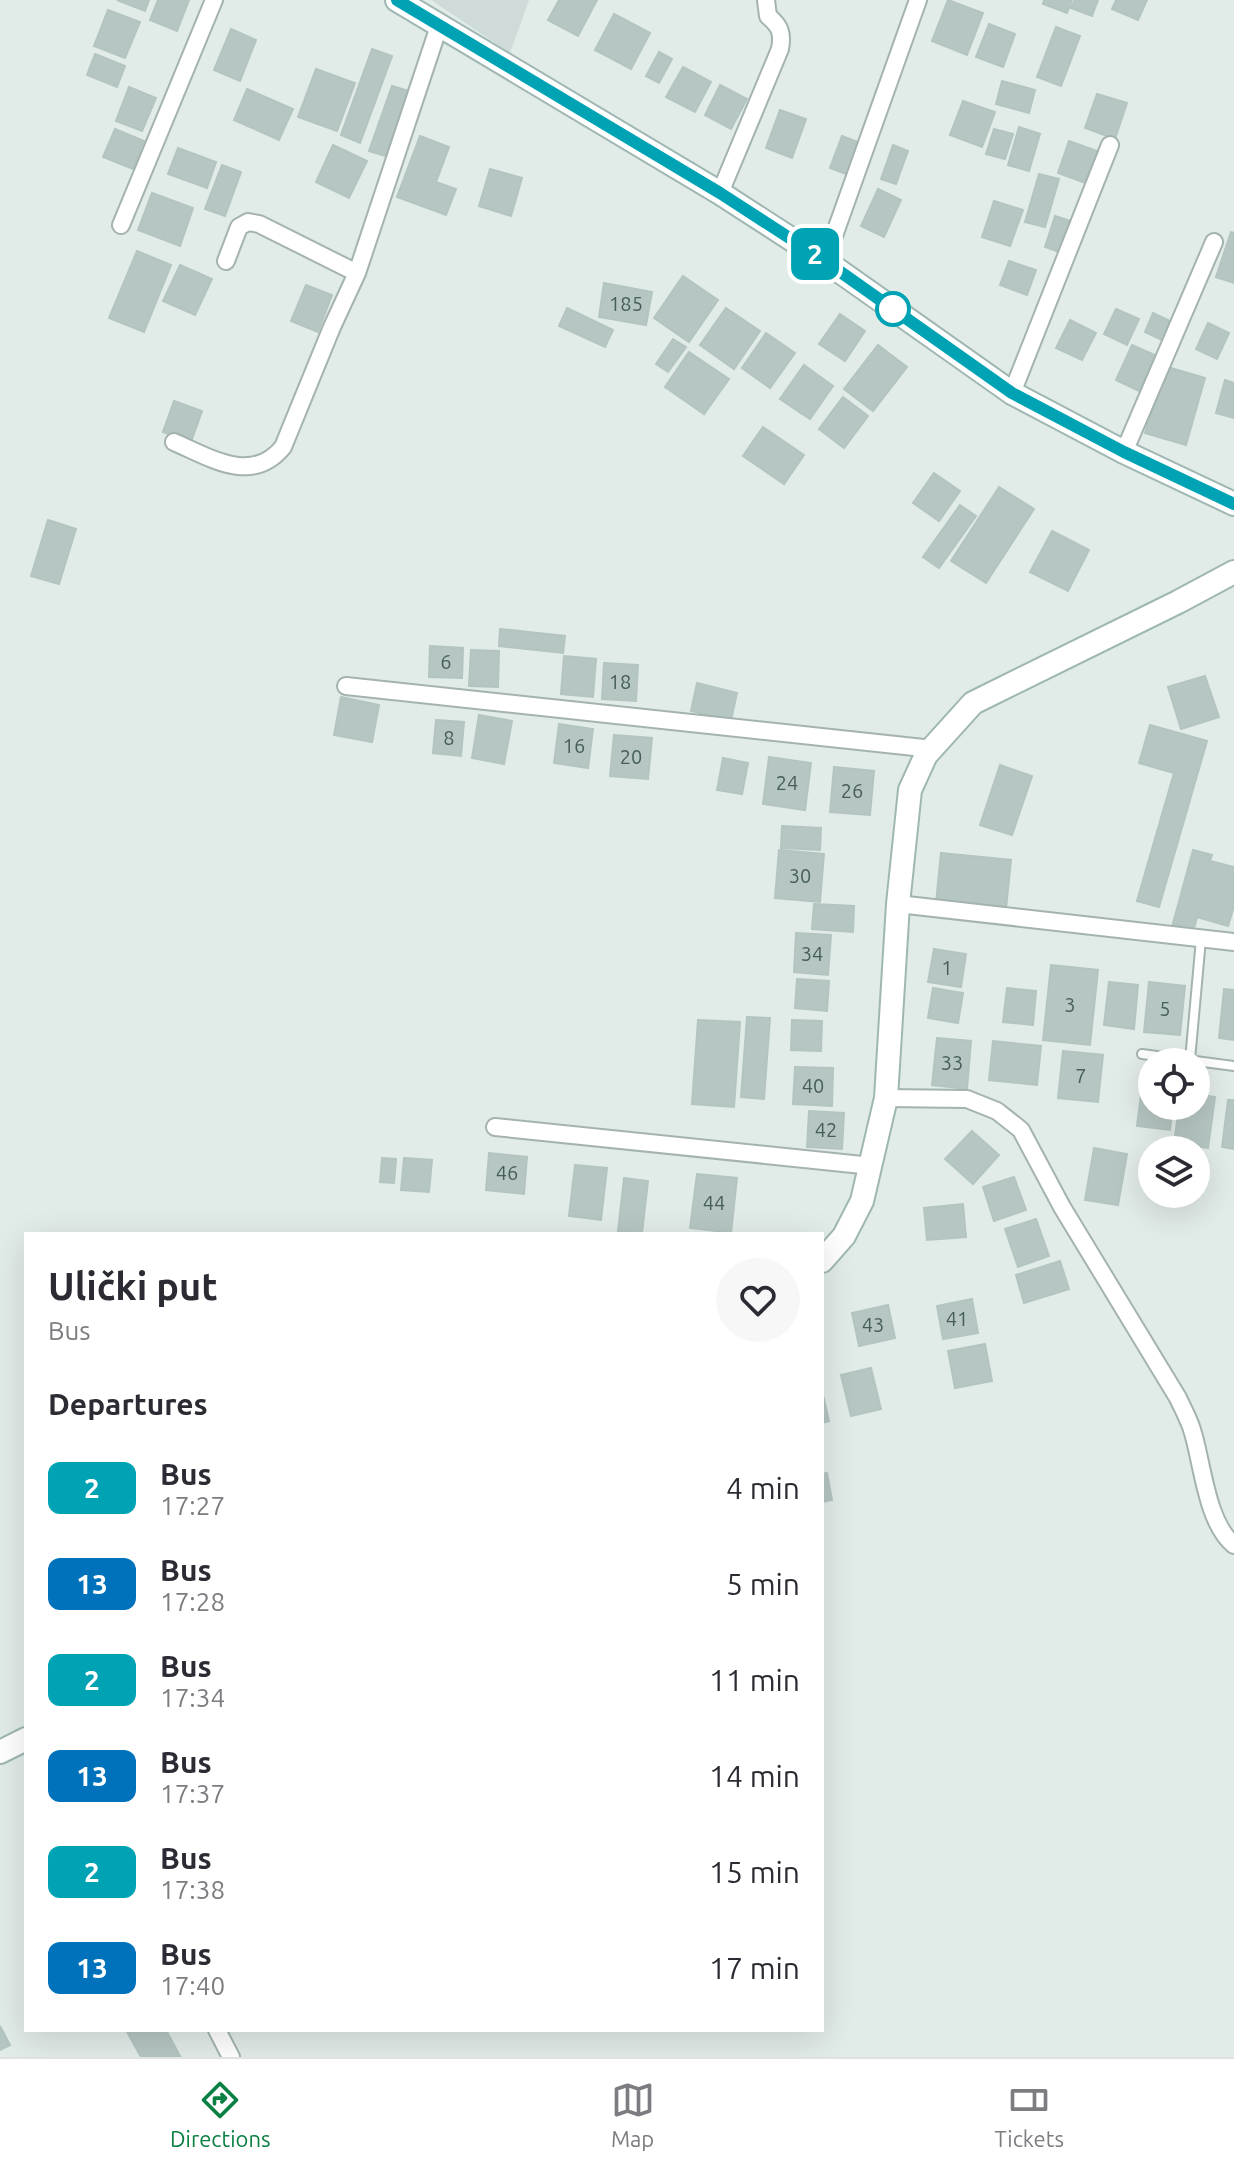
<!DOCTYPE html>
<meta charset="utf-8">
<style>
:root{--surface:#fff;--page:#f7f7f7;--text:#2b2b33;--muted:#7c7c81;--line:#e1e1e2;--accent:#0b8043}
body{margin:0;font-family:Ubuntu,sans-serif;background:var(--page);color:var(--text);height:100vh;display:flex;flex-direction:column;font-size:30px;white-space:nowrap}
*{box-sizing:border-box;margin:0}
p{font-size:26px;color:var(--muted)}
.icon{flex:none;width:44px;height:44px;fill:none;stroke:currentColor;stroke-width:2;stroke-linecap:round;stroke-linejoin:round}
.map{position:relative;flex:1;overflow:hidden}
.panel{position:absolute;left:24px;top:1232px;width:800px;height:800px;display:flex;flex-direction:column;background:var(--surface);border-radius:0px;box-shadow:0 8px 32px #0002}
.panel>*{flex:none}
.badge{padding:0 16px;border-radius:12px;font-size:28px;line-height:52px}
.controls{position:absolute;left:1138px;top:1048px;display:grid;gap:16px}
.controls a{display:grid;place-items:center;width:72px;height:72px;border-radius:50%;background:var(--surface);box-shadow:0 8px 32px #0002;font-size:40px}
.map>.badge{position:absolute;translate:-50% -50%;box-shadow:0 0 0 4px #fff}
h2{padding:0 24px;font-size:30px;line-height:72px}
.round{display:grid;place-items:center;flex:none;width:84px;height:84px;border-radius:42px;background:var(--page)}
.head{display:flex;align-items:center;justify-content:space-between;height:136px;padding:0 24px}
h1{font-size:38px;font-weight:700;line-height:60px}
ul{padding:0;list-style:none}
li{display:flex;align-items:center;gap:24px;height:96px;padding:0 24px}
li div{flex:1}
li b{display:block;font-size:30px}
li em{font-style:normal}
li .badge{min-width:88px;font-weight:700;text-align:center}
.menu{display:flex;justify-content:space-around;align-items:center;height:112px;border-top:2px solid var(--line);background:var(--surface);font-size:22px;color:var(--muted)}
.menu a{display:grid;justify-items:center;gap:4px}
.menu .selected{color:var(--accent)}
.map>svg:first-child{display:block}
.built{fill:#cfdbd8}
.building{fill:#b6c6c2;stroke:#b3c5c1;stroke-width:2}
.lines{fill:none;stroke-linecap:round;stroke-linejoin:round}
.lane-casing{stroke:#a4b3b0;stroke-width:12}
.street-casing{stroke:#a4b3b0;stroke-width:20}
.secondary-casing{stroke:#9fb7b3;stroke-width:26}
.lane{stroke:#fff;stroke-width:8}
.street{stroke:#fff;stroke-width:16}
.secondary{stroke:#fff;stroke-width:22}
.line-casing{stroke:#fff;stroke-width:18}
.line{stroke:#00a3b4;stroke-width:12}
.stop-dot{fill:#fff;stroke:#00a3b4;stroke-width:4}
.labels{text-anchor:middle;stroke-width:6;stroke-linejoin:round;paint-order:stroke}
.number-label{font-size:20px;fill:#465e5b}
</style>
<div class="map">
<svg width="1234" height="2057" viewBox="0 0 1234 2057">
<rect width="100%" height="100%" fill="#e1ebe8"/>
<!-- built -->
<path class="built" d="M431,0H529L510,53Z"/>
<!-- building -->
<path class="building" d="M117,0H149L145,11Z
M158,0H189L177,31L150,20Z
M559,0H597L578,36L548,20Z
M948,0L983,13L967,55L932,41Z
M1044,0H1072L1067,13L1043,4Z
M1075,0H1098L1092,16L1071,8Z
M1116,0H1147L1138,20L1112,9Z
M108,10L140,22L125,58L94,46Z
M614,14L650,33L631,69L595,50Z
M989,24L1015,34L1003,67L976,57Z
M1056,27L1080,36L1061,86L1037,77Z
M231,29L256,40L240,81L214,70Z
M372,49L392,56L360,143L341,135Z
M659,52L672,59L659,83L646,76Z
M95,54L125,66L117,87L87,75Z
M683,67L711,82L695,112L666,97Z
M316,69L355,83L337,131L298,117Z
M1002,81L1035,90L1029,113L996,104Z
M720,85L747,99L731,129L705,115Z
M392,86L412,92L389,157L369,151Z
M129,87L156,98L142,131L116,121Z
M247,89L293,109L279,140L234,120Z
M1097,94L1127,103L1115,139L1085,128Z
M963,101L995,112L982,147L950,135Z
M780,110L806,119L792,158L766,148Z
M1019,127L1040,134L1029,171L1008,165Z
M115,129L144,141L133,169L103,157Z
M994,129L1013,134L1005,159L986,154Z
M420,136L449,147L436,182L456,189L446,215L397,197Z
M842,136L863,144L851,176L830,168Z
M1069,141L1100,152L1088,184L1058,173Z
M333,145L367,161L349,198L316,182Z
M893,145L908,151L896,184L881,179Z
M178,148L216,162L207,188L168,174Z
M222,165L241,172L225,216L205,209Z
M490,169L522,178L511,216L479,206Z
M1039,174L1059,179L1045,227L1025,222Z
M878,189L901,200L884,237L861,226Z
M152,193L193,208L180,246L138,230Z
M994,201L1023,210L1010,246L982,237Z
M1055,216L1073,222L1062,253L1045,247Z
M1231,232L1234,233V283L1216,277Z
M137,251L171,265L144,332L109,318Z
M1009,261L1036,270L1027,295L1000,285Z
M180,265L212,279L195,315L163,301Z
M683,276L718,300L689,342L654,318Z
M604,283L652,292L646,325L599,317Z
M306,285L332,295L318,332L291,321Z
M567,308L613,330L605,347L559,326Z
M726,308L760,331L734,369L700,345Z
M1116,309L1139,319L1127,345L1104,334Z
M1153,313L1174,323L1166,342L1145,332Z
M840,314L865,331L845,361L819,344Z
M1070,320L1096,333L1082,360L1056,348Z
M1208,323L1229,333L1217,359L1196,349Z
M766,333L795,353L770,388L742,368Z
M673,339L686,347L668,372L656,364Z
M878,345L907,367L873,411L844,389Z
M1132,345L1157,356L1141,392L1116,380Z
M689,352L729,379L704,414L665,387Z
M804,365L833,386L810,419L780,399Z
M1164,366L1205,378L1186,445L1145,433Z
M1225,380L1234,383V418L1216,413Z
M843,397L868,416L844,448L819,429Z
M174,401L202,411L191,442L163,432Z
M763,427L804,455L784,484L743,456Z
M934,473L960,491L939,521L913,503Z
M999,487L1034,509L986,583L951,561Z
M960,505L976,516L939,568L923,557Z
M48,520L76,529L59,584L31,576Z
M1052,531L1089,550L1068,591L1030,572Z
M500,629L565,636L563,653L499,646Z
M430,646L463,648L462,678L429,677Z
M471,650L499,651L498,687L469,686Z
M564,656L596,659L593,697L561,694Z
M604,663L638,665L636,701L602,699Z
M1205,676L1219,717L1181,729L1168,687Z
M697,683L737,693L731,720L691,711Z
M341,697L379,705L372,742L334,735Z
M479,715L512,721L504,764L472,758Z
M436,720L464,722L461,756L433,753Z
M559,724L593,729L588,768L554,763Z
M1150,725L1207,741L1159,907L1137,901L1174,773L1139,763Z
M614,735L652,738L648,779L610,776Z
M769,757L811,763L805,810L763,804Z
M723,758L748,763L742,794L717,790Z
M1000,765L1032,776L1012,835L980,825Z
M834,767L874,771L870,815L830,812Z
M782,826L821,828L820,850L781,848Z
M779,850L824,854L820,902L775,898Z
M1193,850L1212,855L1210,861L1234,867V906L1228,926L1197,917L1193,932L1172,927Z
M941,853L1011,860L1006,909L936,903Z
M814,904L854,906L853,932L812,929Z
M796,933L831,935L828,975L794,972Z
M934,949L966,954L961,987L928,982Z
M1051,965L1098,970L1090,1045L1043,1040Z
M797,979L829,981L827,1011L795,1008Z
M1109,982L1138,985L1134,1029L1104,1025Z
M1149,982L1185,986L1180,1035L1144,1032Z
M933,988L963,993L958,1023L928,1018Z
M1007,988L1036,991L1033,1025L1003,1022Z
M1224,989L1234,990V1040L1219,1038Z
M747,1017L770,1018L764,1099L741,1097Z
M698,1020L740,1022L734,1107L692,1104Z
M792,1020L822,1021L821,1051L791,1050Z
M937,1038L971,1041L967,1089L932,1085Z
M993,1041L1041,1046L1037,1085L989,1080Z
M1063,1051L1103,1055L1098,1102L1058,1098Z
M795,1067L833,1068L832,1106L793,1104Z
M1142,1087L1152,1088V1106H1173L1170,1130L1137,1126Z
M1196,1094L1215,1097L1208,1148L1174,1144L1179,1106H1196Z
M1228,1100H1234V1149L1222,1147Z
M809,1111L844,1113L842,1149L807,1147Z
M972,1131L999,1155L973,1184L945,1159Z
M1094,1148L1127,1154L1118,1205L1085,1200Z
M489,1153L527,1157L524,1194L486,1190Z
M382,1158L396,1159L394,1183L380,1182Z
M404,1158L432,1160L429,1192L401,1190Z
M575,1165L607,1168L601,1220L569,1216Z
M697,1174L737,1178L731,1233L690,1228Z
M1014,1177L1026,1210L994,1221L983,1187Z
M624,1178L648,1181L642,1233L618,1231Z
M963,1204L966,1237L927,1240L924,1208Z
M1036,1219L1049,1256L1018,1267L1005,1229Z
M1060,1261L1069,1289L1024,1303L1016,1275Z
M972,1299L978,1333L943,1339L937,1306Z
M888,1305L895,1338L859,1346L852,1313Z
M985,1344L992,1381L955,1388L948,1351Z
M871,1368L881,1409L851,1416L841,1375Z
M822,1391L829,1421L822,1423Z
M827,1473L832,1500L822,1502V1474Z
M0,2026L10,2045L0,2050Z
M126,2030H166L180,2056L141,2057Z"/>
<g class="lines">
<!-- lane casing -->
<g class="lane-casing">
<path id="lane" d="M1142,1054L1234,1066
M1190,1060L1201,939"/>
</g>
<!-- street casing -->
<g class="street-casing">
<path id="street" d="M720,193L780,49C783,33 780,26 768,16L766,0
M121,225L214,0
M226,261L239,227L248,222L259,224L357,273
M825,261L918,0
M1012,393L1110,145
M174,442C211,458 252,485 283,447L332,327L357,273L439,26
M1124,452L1214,242
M346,686L933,749
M898,904L1234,942
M886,1098L967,1099L997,1111L1021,1130L1062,1207L1178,1398C1183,1409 1190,1421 1193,1433C1203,1467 1207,1523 1234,1545
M495,1127L872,1166
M217,2030L231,2057"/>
</g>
<!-- secondary casing -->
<g class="secondary-casing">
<path id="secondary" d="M397,0L720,193L825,261L1012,393L1124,452L1234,504
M822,1261L844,1236L862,1201L886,1098L898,904L910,790L926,755L973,703L1178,602L1234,572
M0,1752L26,1739"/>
</g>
<!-- lane -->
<use href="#lane" class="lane"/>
<!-- street -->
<use href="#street" class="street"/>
<!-- secondary -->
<use href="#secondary" class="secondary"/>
</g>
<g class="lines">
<!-- line casing -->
<g class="line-casing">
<path id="line" d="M397,0L720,193L825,261L1012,393L1124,452L1234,504"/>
</g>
<!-- line -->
<use href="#line" class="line"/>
</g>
<!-- markers -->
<circle class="stop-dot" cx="893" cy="309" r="16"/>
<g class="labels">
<!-- number labels -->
<g class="number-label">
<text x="626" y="311">185</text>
<text x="446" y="669">6</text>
<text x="620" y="689">18</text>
<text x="449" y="745">8</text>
<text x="574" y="753">16</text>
<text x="631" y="764">20</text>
<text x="787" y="790">24</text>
<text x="852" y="798">26</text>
<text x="800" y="883">30</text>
<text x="812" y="961">34</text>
<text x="947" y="975">1</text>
<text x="1070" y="1012">3</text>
<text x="1165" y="1016">5</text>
<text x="952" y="1070">33</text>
<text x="1081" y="1083">7</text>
<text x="813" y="1093">40</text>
<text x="826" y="1137">42</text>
<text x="507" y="1180">46</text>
<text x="714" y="1210">44</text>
<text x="957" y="1326">41</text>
<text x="873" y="1332">43</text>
</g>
</g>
</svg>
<div class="controls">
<a><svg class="icon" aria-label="locate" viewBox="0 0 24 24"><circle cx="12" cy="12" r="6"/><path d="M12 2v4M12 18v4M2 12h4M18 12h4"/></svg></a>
<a><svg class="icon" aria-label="layers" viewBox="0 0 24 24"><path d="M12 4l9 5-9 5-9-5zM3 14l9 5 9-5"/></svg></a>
</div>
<b class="badge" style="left:815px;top:254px;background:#00a3b4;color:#fff">2</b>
<section class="panel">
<div class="head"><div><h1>Ulički put</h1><p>Bus</p></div><a class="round"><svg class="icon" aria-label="heart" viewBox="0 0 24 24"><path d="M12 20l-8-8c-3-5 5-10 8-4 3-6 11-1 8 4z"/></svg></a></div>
<h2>Departures</h2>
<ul>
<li><span class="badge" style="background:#00a3b4;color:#fff">2</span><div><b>Bus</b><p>17:27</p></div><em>4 min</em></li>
<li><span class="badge" style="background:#0072bc;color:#fff">13</span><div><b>Bus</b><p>17:28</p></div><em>5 min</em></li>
<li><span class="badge" style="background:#00a3b4;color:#fff">2</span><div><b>Bus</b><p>17:34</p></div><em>11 min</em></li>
<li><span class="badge" style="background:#0072bc;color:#fff">13</span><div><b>Bus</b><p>17:37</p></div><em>14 min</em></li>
<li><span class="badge" style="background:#00a3b4;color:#fff">2</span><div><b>Bus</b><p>17:38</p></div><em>15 min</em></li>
<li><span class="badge" style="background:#0072bc;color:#fff">13</span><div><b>Bus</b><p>17:40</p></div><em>17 min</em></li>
</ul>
</section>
</div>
<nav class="menu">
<a class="selected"><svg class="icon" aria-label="directions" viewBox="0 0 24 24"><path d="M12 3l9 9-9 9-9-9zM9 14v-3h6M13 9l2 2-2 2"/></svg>Directions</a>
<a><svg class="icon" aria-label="map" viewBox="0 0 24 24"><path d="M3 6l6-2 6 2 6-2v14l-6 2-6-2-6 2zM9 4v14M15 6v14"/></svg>Map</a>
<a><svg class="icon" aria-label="tickets" viewBox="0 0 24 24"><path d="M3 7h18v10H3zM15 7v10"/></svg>Tickets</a>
</nav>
